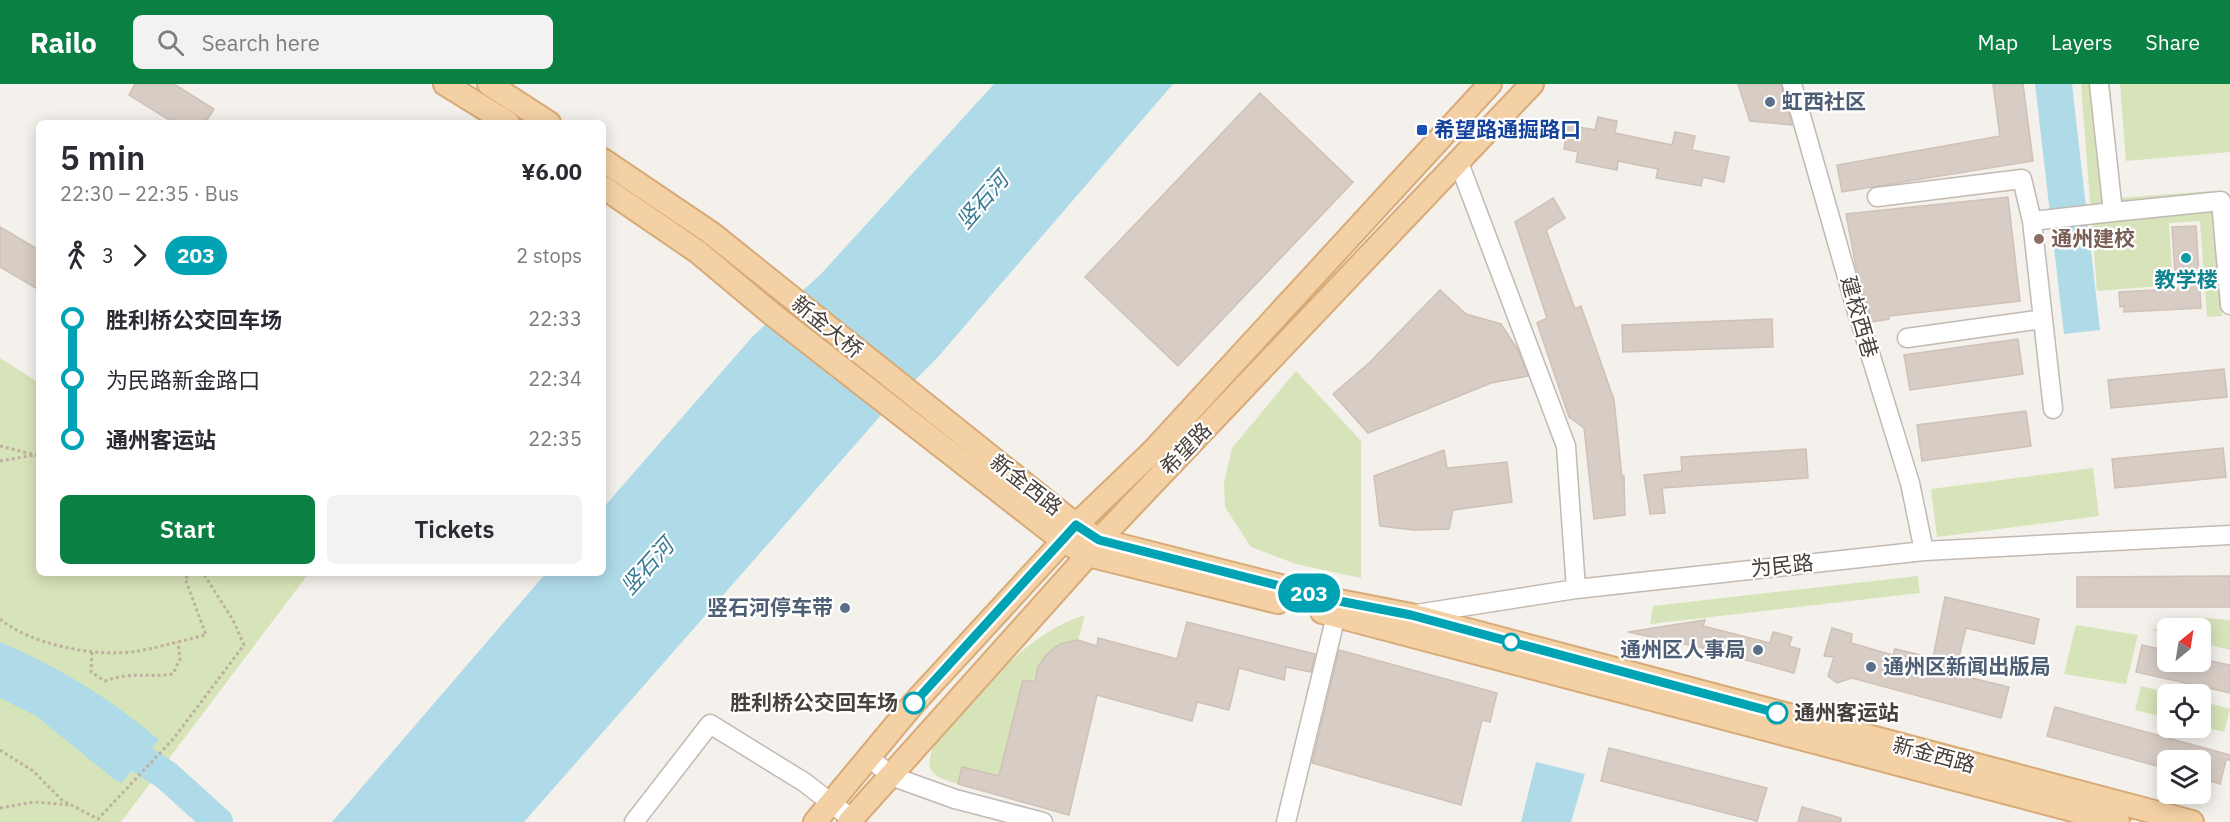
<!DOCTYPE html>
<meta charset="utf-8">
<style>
:root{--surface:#fff;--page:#f2f2f3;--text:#2b2b33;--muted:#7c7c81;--accent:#0b8043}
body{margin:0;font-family:"IBM Plex Sans","Noto Sans SC",sans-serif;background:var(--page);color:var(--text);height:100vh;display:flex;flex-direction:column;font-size:22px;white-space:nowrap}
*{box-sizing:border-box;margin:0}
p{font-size:20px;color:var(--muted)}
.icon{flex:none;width:33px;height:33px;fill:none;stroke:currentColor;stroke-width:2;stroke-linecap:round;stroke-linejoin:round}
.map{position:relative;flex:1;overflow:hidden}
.drawer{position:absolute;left:36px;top:36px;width:570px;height:456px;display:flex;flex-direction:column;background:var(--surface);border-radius:9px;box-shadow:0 3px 15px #0003}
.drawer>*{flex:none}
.badge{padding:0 12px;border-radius:20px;font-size:21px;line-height:39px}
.needle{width:39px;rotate:30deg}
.tools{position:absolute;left:2157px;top:534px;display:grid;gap:12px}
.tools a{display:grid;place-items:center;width:54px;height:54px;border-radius:9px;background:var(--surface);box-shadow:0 3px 15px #0003;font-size:30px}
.map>.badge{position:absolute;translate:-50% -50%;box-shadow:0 0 0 3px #fff}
.legs{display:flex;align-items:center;gap:9px;height:66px;padding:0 24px;font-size:20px}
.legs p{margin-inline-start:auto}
.overview{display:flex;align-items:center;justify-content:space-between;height:102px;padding:0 24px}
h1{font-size:33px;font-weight:600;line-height:45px}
.action{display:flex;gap:12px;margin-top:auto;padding:12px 24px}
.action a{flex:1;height:69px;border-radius:9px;background:var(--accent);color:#fff;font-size:24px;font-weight:600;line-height:69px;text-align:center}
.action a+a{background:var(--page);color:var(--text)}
ul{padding:0 24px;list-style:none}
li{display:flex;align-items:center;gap:21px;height:60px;font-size:22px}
li i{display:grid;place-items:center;width:9px;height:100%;margin:0 8px;background:currentColor}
li i::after{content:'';width:15px;height:15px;margin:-8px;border:4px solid;border-radius:50%;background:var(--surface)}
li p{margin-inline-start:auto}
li:first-child i{background:linear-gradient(#0000 50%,currentColor 0)}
li:last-child i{background:linear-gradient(currentColor 50%,#0000 0)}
header{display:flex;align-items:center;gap:36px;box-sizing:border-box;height:84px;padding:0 30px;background:var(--accent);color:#fff}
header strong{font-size:28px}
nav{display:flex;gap:33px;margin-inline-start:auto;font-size:21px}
.search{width:420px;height:54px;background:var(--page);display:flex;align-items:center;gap:15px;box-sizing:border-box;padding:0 21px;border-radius:9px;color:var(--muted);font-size:22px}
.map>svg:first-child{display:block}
.green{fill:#d7e3b9}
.water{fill:#afdbe9}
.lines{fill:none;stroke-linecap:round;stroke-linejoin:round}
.river{stroke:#afdbe9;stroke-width:30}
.building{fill:#d7cdc5;stroke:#cfc1b6;stroke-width:1.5}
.minor-casing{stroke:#c2b9b2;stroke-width:21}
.major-casing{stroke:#d8aa76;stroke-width:26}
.path{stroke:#bfb0a2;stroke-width:3;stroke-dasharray:3 3;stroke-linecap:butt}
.minor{stroke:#fff;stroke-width:18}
.major{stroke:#f4d0a5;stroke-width:22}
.line-1-casing{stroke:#fff;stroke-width:14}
.line-1{stroke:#00a3b4;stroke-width:9}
.service-dot{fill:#5c6f8a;stroke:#fff;stroke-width:2}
.transit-dot{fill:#1a4fb4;stroke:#fff;stroke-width:2}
.education-dot{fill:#8d6e63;stroke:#fff;stroke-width:2}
.culture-dot{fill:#0f9aa8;stroke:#fff;stroke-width:2}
.stop-1-dot{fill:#fff;stroke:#00a3b4;stroke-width:3}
.labels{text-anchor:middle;stroke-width:4.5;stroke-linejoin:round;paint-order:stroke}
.service-label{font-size:21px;font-weight:bold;fill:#4e5e75;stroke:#fff;text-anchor:start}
.transit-label{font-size:21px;font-weight:bold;fill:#164399;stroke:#fff;text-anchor:start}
.education-label{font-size:21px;font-weight:bold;fill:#785e54;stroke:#fff;text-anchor:start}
.culture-label{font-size:21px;font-weight:bold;fill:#0d838f;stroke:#fff}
.street-label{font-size:21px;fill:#48403a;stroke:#fff}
.stop-label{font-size:21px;font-weight:bold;fill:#48403a;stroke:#fff;text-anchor:end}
.water-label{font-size:22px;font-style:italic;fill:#377a92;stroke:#fff}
</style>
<header>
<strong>Railo</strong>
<div class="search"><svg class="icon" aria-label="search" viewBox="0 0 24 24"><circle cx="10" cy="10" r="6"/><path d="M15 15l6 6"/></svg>Search here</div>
<nav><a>Map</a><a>Layers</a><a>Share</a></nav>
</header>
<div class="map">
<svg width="2230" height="738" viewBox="0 0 2230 738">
<rect width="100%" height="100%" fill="#f4f0eb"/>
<!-- green -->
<path class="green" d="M2081,0H2110L2119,114L2212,107L2222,232L2207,233L2200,137L2169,139L2173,201L2097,207Z
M2120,0H2230V68L2126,77Z
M0,274L39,299V489H309L121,738H0Z
M1296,287L1361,357V494L1296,480L1251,463L1225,423L1224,399L1232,364Z
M2093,384L2099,432L1937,453L1931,405Z
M1918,492L1920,509L1650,540L1653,522Z
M1085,531L1078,556C1053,561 1040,573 1035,598L1023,596L999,692L963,683L958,700C929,692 923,686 936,656C978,611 1024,550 1085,531Z
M2205,534L2230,536V566L2201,559L2200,544H2168L2167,550L2151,546Z
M2076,541L2138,551L2126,600L2064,590Z
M2141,602L2174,610H2168L2167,634L2135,626Z
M2201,617L2230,625L2224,648L2201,642Z"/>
<!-- water -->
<path class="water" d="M994,0H1173L938,273L890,321L524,738H332L546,489H603V424L753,252L821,190Z
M2035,0H2072L2100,246L2064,250Z
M0,558C58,582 111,615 159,656L121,699L115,696L36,632L0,614Z
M1536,678L1585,690L1571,738H1521Z"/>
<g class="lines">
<!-- river -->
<path class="river" d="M106,653L166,691L218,738"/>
</g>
<!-- building -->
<path class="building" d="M135,0H174L214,25L205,39H174L129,11Z
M1738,0H1781L1792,41L1750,37Z
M1993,0H2023L2033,77L1842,108L1837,81L2000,52Z
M1260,9L1353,98L1178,282L1085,193Z
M1598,33L1617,37L1615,49L1672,61L1675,48L1695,52L1692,66L1729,73L1724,98L1703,93L1701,102L1656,94L1658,85L1618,77L1617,86L1576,78L1578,68L1564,65L1568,41L1595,46Z
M2008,113L2020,217L1889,232V235L1872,238L1856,183L1846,130Z
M1553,114L1565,134L1546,146L1575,225L1581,222L1614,316L1622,393L1624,392L1625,431L1594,435L1584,344L1569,333L1537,239L1547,234L1515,138Z
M2196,142L2201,224L2124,228V222L2120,223L2119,208L2176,205L2172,143Z
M0,143L39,166V206L0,183Z
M1440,206L1466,230L1501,240L1518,266L1528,292L1491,299L1368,349L1333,310L1369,279Z
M1772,235L1773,263L1623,268L1622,241Z
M2018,255L2023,290L1910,306L1904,271Z
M2224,285L2227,313L2111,324L2108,296Z
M2026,327L2031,362L1922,377L1917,341Z
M2223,364L2226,393L2115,404L2112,375Z
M1806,365L1808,394L1662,404L1665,429L1650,430L1644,391L1682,387L1681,373Z
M1444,366L1447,384L1507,378L1512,418L1453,426L1449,445L1414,446L1380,442L1374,392Z
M2230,492V523H2077V493Z
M1945,513L2039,535L2034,560L1966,544L1955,590L2009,603L2001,634L1852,594L1837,599L1828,592L1834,573L1824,572L1832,544L1852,550L1851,559L1893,571L1895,565L1933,574Z
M1705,536L1703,542L1770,559L1773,548L1792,553L1789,562L1800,565L1794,589L1699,563L1628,548Z
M1187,538L1315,570L1311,588L1286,583L1284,596L1239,584L1229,626L1197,618L1192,637L1097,611L1069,731L958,700L962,683L999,692L1023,596L1035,598L1038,583L1047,570L1060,560L1078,556L1097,562L1098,554L1177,575Z
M2142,561L2168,567V578H2200V575L2230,581V609L2136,588Z
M1339,566L1497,609L1490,638L1482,636L1461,721L1312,679Z
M2055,623L2230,671V676H2226L2220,700L2200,694V676H2168V685L2047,652Z
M1609,664L1767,704L1757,737L1601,697Z
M1802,723L1841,734V738H1798Z"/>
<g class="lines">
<!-- minor casing -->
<g class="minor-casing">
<path id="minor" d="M1792,0L1855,221L1910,399L1924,467
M1459,79L1566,362L1576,505
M1877,113L2022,95L2032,137L2113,128L2099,0
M2113,128L2221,117L2230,221
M2032,137L2053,325
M1907,254L2043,235
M1416,530L1576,505L1924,467L2230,451
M869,673L891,692L955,715L1043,738
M634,738L710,640L804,698L852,735
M1286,738L1339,519"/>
</g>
<!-- major casing -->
<g class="major-casing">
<path id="major" d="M445,0L508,39
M489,0L549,39
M603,76L711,149L1076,441L1099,456L1339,517L1411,531L2192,738
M603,103L698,168L772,230L1063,457L1088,471L1278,518
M1076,441L1152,368L1490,0
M1099,456L1532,0
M1322,528L2118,738
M815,738L914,619L1063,457
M849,738L1088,471"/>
</g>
<!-- path -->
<path class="path" d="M0,362L39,372
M0,377L34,371
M0,535C31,561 98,574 138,567C161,563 184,556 206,551L185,494L194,489
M92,568L91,588L105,597C133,587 146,594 173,590L180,575L178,558
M0,666L33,687L62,716L98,735L174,654L244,561L233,536L203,489
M0,724L34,718L70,721"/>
<!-- minor -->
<use href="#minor" class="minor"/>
<!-- major -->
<use href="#major" class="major"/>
</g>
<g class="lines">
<!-- line-1 casing -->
<g class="line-1-casing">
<path id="line-1" d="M914,619L1076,441L1099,456L1339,517L1411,531L1777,629"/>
</g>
<!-- line-1 -->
<use href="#line-1" class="line-1"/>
</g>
<!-- markers -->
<g class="service-dot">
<circle cx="1770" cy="18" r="6"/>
<circle cx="845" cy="524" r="6"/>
<circle cx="1758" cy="566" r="6"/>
<circle cx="1871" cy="583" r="6"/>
</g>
<rect class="transit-dot" x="1416" y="40" width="12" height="12" rx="3"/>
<circle class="education-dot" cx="2039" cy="155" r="6"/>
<circle class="culture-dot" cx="2186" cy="174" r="6"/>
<g class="stop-1-dot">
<circle cx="1511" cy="558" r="8"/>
<circle cx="914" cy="619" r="10"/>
<circle cx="1777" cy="629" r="10"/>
</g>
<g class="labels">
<!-- service labels -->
<g class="service-label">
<text x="1782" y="25">虹西社区</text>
<text x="833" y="531" text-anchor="end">竖石河停车带</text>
<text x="1746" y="573" text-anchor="end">通州区人事局</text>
<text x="1883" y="590">通州区新闻出版局</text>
</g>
<!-- transit labels -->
<g class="transit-label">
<text x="1434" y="53">希望路通掘路口</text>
</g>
<!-- education labels -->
<g class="education-label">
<text x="2051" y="162">通州建校</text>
</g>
<!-- culture labels -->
<g class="culture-label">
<text x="2186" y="203">教学楼</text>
</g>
<!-- street labels -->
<g class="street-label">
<text transform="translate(1859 233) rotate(74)" y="7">建校西巷</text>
<text transform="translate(827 243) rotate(39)" y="7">新金大桥</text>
<text transform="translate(1186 365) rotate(-46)" y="7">希望路</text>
<text transform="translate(1026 401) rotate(38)" y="7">新金西路</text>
<text transform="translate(1782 482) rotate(-6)" y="7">为民路</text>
<text transform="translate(1934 671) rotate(15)" y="7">新金西路</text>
</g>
<!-- stop labels -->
<g class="stop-label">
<text x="898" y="626">胜利桥公交回车场</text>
<text x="1794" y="636" text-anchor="start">通州客运站</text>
</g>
<!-- water labels -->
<g class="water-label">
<text transform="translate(982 116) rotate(-49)" y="8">竖石河</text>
<text transform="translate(647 482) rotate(-48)" y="8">竖石河</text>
</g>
</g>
</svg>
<div class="tools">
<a><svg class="needle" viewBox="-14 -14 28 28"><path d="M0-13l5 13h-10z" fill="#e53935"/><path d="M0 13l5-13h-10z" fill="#7c7c81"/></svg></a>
<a><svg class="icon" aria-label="locate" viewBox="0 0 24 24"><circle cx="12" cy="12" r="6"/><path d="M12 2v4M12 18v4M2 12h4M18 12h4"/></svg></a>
<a><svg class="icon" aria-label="layers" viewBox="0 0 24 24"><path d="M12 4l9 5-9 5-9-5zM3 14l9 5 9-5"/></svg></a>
</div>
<b class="badge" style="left:1309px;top:509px;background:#00a3b4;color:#fff">203</b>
<section class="drawer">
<div class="overview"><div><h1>5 min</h1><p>22:30 – 22:35 · Bus</p></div><b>¥6.00</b></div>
<div class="legs"><svg class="icon" aria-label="walk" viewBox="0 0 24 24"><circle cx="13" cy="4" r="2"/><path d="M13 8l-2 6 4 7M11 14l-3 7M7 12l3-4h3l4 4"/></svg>3<svg class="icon" aria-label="forward" viewBox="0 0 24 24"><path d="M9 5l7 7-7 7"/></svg><b class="badge" style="background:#00a3b4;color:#fff">203</b><p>2 stops</p></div>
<ul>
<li><i style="color:#00a3b4"></i><b>胜利桥公交回车场</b><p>22:33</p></li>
<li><i style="color:#00a3b4"></i><span>为民路新金路口</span><p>22:34</p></li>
<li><i style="color:#00a3b4"></i><b>通州客运站</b><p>22:35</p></li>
</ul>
<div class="action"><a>Start</a><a>Tickets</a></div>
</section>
</div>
